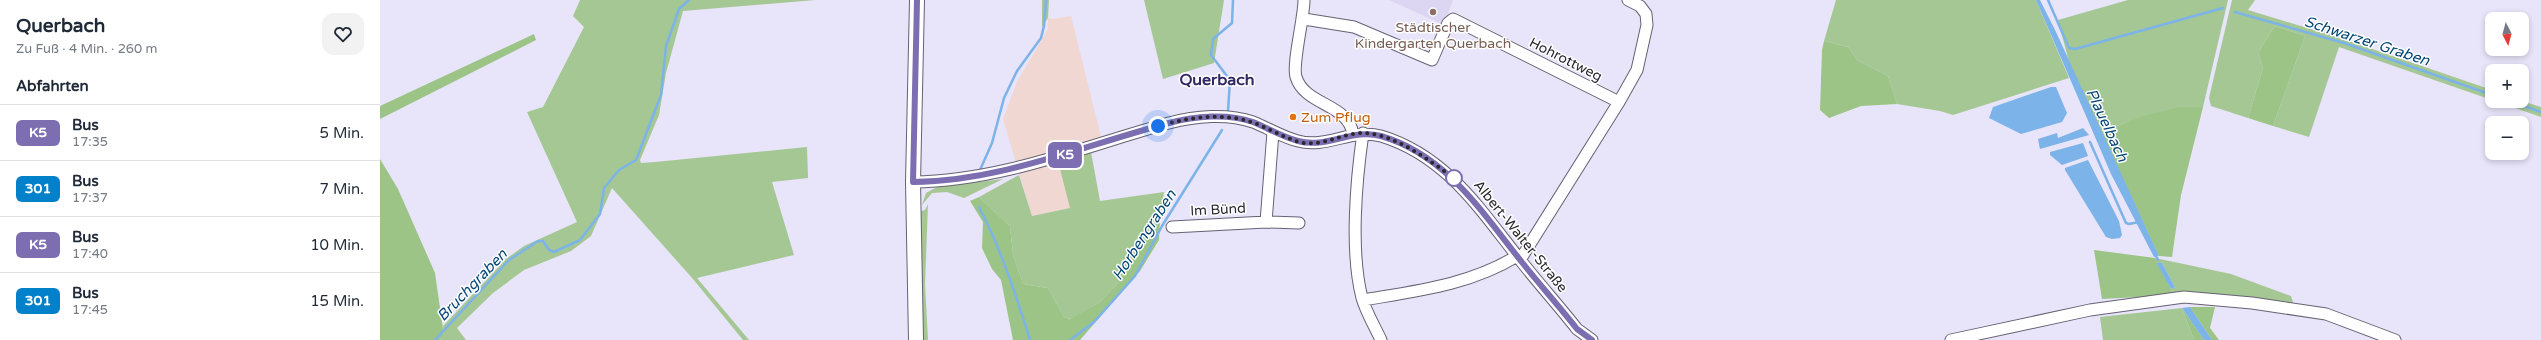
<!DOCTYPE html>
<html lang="de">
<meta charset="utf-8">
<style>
:root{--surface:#fff;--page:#f2f2f3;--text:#1f2937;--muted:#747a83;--line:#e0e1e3}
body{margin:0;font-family:"Varela Round",sans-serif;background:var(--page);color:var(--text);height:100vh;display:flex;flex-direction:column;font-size:15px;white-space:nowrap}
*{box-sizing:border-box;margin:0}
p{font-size:13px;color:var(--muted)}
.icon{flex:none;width:22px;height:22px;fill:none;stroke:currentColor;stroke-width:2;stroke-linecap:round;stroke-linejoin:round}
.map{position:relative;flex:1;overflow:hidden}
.panel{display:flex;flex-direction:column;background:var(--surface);width:380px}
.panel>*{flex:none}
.badge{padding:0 8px;border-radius:6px;font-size:14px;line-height:26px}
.needle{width:26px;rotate:174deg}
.tools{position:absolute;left:2105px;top:12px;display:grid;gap:8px}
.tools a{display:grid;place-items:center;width:44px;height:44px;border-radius:8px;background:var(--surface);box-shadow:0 2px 6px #0003;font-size:20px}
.you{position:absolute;width:20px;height:20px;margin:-10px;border:3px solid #fff;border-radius:50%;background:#1a73e8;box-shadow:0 0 0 6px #1a73e833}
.map>.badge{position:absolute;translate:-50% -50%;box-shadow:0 0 0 2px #fff}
h2{padding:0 16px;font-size:15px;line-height:36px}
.round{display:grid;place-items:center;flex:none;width:42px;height:42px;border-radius:12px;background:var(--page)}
.summary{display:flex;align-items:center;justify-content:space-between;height:68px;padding:0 16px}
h1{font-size:19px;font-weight:800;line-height:30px}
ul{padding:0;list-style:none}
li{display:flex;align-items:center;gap:12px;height:56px;padding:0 16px;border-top:1px solid var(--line)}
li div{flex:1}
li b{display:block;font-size:15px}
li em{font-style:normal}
li .badge{min-width:44px;font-weight:700;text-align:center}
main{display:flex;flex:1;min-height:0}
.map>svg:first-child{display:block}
.commercial{fill:#f1d7d1}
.built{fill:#dcd6f2}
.green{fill:#a5c794}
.forest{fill:#9bc486}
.water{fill:#7cb3e8}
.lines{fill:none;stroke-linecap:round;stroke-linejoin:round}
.stream{stroke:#7cb3e8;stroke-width:2.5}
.minor-casing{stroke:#666274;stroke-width:13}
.major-casing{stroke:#666274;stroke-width:16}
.minor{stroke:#fff;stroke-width:11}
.major{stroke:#fff;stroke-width:14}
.line-casing{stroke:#fff;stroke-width:9}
.line{stroke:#7c6eb0;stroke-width:6}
.walk{stroke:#29272f;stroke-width:4;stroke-dasharray:0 7.2}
.education-dot{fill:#8d6e63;stroke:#fff;stroke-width:1.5}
.food-dot{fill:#e8710a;stroke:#fff;stroke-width:1.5}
.stop-dot{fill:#fff;stroke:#7c6eb0;stroke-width:2}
.labels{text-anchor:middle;stroke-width:3;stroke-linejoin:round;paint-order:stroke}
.education-label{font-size:14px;fill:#785e54;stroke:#fff}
.street-label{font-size:14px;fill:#29272f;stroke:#fff}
.food-label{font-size:14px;fill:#c56008;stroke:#fff;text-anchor:start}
.water-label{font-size:15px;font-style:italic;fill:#034676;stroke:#fff}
.quarter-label{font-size:16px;font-weight:bold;fill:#322863;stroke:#fff}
</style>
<main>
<section class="panel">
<div class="summary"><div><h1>Querbach</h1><p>Zu Fuß · 4 Min. · 260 m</p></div><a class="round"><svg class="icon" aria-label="heart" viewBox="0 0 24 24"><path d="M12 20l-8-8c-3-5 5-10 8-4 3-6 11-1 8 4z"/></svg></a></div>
<h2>Abfahrten</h2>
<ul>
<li><span class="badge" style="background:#7c6eb0;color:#fff">K5</span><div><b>Bus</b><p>17:35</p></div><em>5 Min.</em></li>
<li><span class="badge" style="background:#0081c9;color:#fff">301</span><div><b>Bus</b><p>17:37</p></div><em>7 Min.</em></li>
<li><span class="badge" style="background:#7c6eb0;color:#fff">K5</span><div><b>Bus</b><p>17:40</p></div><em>10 Min.</em></li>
<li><span class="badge" style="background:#0081c9;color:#fff">301</span><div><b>Bus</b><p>17:45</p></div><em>15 Min.</em></li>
</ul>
</section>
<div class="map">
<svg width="2161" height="340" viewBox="0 0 2161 340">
<rect width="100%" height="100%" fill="#e8e4f9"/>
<!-- commercial -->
<path class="commercial" d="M691,16L721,137L711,152L690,208L652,216L623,119L637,82L668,29V18L673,19Z"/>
<!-- built -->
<path class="built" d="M1009,0H1073L1064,25Z"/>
<!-- green -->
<path class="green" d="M200,0H435L303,11L286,73L279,115L260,160L261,163L275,162L427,147L428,178L392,182L414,255L317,278L369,340H363L313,279L232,188L211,236L191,251L144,270L113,293L77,328L86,340H59L64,336L63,326L126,259L144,246L197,222L147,112L163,107L204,27L193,16Z
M662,0H669L668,18L662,27Z
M764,0H844L834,63L783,79Z
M1456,0H1656L1689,78L1573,115L1560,111L1517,104L1508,76L1477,60L1468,47L1444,41Z
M1748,0H1848L1823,107C1786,107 1755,119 1721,132L1689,62L1678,20Z
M1852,0H1875L1868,10L1960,38L2112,90V100L1959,47L1929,137L1893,126L1925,36L1895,26L1878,53L1883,68L1868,118L1831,106L1829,98Z
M2115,101H2142L2161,107V117Z
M711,152L720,201L784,192L780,221L739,282L720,302L691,319L684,317L668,288L643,284L633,255L630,226L599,197L639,175L652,216L690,208L679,165Z
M623,179L584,198L567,192L552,193L542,205L546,193L557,187Z
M548,204L545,284L548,340H541L539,297L541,211L545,210Z
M1775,258L1851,274L1911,296L1913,302L1910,304L1859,296L1794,295L1791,289L1795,287L1782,263L1779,262L1777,264Z
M1802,308L1814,340H1723L1720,317Z"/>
<!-- forest -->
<path class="forest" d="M1895,26L1925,36L1893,126L1868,118L1883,68L1878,53Z
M154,34L156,40L0,119V106Z
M1444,41L1468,47L1477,60L1508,76L1517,104L1481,106L1449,118L1440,110L1442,50Z
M1799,107H1823L1801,195L1792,257L1779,256L1721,132L1763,116Z
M0,159L18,189L55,273L64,336L59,340H0Z
M599,197L630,226L633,255L643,284L668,288L684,317L690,319L720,302L739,282L780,221L779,240L760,271L700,340H633L621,280L612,269L602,248L603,222L590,201Z
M1714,250L1775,258L1794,295L1722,299Z
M1810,307H1835L1830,328L1839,340H1832Z
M1802,308L1822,337L1824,340H1814Z"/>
<!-- water -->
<path class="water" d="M1656,0H1660L1676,32L1779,256L1774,257L1731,174Z
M1671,87H1676L1687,113L1682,122L1641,134L1609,118L1613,107Z
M1703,128L1709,135L1660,149L1658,139L1677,133L1678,138Z
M1703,143L1708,156L1682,165L1670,155V152Z
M1708,160L1739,221L1742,235L1740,238L1732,239L1726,237L1685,170V168Z
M1779,262L1782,263L1795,287L1791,289L1777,264Z
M1810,307L1832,340H1824L1802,308Z"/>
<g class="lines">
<!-- stream -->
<path class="stream" d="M1668,0L1689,48L1695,49L1843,8
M1855,12L1964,43L2112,95
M2130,101L2161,112
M848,111L850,80L831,55L833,39L852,23L853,0
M1710,142L1746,223L1749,224L1759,222
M600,170L612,143L624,98L637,71L661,38L664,26L666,0
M599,207C621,249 636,295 650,340
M1775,254L1778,260
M55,340L129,260L158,241H163L169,250L174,252L200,240L220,214L224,188L239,170L256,160L281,95L286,46L299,9L309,0
M690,340L714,322L755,276L782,226L842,130"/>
<!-- minor casing -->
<g class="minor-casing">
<path id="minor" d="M924,0C924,18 912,64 916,77C925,106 968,103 973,134
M924,19L974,27L1052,60L1068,23L1073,19L1239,102L1140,260
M1239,102L1257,70L1267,25L1266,14L1260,6L1248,0
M983,133C976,181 970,251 982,298C986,312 995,327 1001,340
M533,182C622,181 705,146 789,123C815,116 847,113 873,122C888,128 902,137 918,141C946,149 972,128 1001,136C1067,156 1101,211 1141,261C1159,284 1179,306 1197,329L1212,340
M886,222L919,223
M792,227L886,222L893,132
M983,300C1036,291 1090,285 1137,256
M1571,340L1710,310L1804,297L1872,303L1946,314L2015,340"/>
</g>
<!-- major casing -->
<g class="major-casing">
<path id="major" d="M536,340L533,182L537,0"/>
</g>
<!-- minor -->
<use href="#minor" class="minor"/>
<!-- major -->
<use href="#major" class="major"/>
</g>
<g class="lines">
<!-- line casing -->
<g class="line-casing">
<path id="line" d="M537,0L533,182C622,181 705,145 789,123C815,116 847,113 873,122C888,128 902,137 918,141C947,149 972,128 1001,136C1066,155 1101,211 1141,261C1159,284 1179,306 1197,329L1212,340"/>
</g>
<!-- line -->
<use href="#line" class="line"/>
<!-- walk -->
<path class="walk" d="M778,126C807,118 841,112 871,122C887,127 902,137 919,142C938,147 955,137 973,134C1007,127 1048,160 1074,178"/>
</g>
<!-- markers -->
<circle class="education-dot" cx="1053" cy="12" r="4"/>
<circle class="food-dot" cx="913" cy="117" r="4"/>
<circle class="stop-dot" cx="1074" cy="178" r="8"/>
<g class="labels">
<!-- education labels -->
<g class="education-label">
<text x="1053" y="32">Städtischer<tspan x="1053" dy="16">Kindergarten Querbach</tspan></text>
</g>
<!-- street labels -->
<g class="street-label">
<text transform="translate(1186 59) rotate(27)" y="5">Hohrottweg</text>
<text transform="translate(838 209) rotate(-3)" y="5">Im Bünd</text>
<text transform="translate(1141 236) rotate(51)" y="5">Albert-Walter-Straße</text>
</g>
<!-- food labels -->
<g class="food-label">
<text x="921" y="122">Zum Pflug</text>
</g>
<!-- water labels -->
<g class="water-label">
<text transform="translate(1987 41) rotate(18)" y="5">Schwarzer Graben</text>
<text transform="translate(1727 125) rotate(65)" y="5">Plauelbach</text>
<text transform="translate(764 235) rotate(-57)" y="5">Horbengraben</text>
<text transform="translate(92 285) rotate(-46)" y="5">Bruchgraben</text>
</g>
<!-- quarter labels -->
<g class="quarter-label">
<text x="837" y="85">Querbach</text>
</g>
</g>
</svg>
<div class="tools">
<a><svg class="needle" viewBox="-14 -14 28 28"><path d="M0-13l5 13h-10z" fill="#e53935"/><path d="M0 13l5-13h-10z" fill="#747a83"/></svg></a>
<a>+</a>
<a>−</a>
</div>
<div class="you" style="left:778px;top:126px"></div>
<b class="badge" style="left:685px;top:155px;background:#7c6eb0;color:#fff">K5</b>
</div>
</main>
